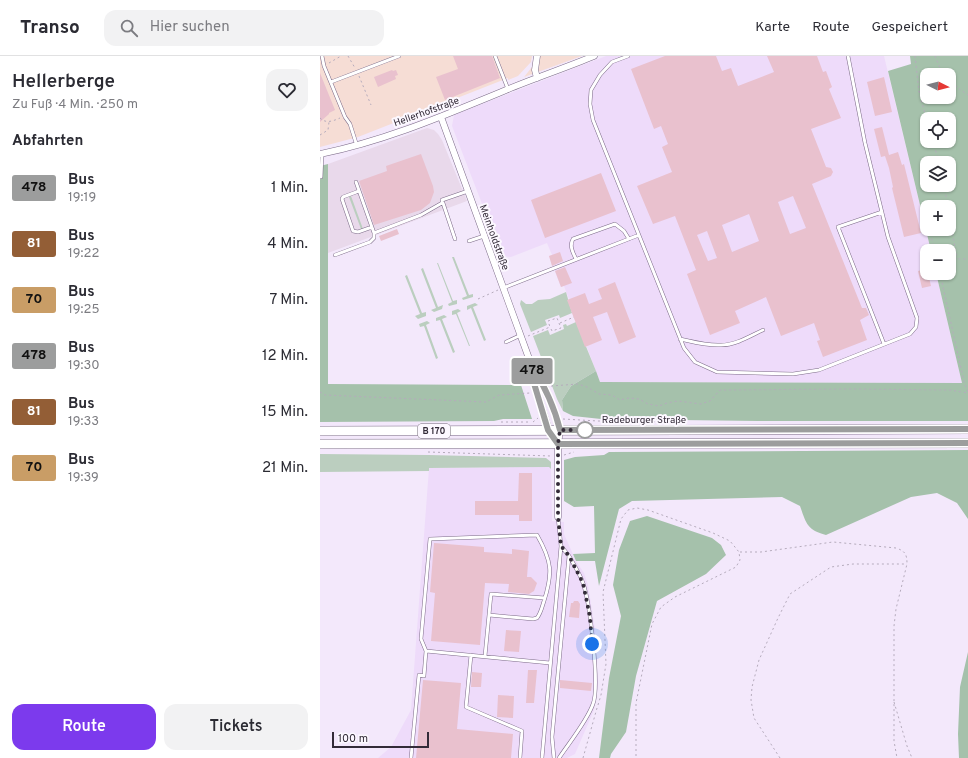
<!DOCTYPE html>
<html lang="de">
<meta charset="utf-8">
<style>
:root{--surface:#fff;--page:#f2f2f3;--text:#2b2b33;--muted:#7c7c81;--line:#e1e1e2;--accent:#7c3aed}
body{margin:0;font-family:Overpass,sans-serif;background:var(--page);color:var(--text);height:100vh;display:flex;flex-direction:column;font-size:15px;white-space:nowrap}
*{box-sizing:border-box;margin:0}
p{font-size:13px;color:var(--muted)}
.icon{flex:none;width:22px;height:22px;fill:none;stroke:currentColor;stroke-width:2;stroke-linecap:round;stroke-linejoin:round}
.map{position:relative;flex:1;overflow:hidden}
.side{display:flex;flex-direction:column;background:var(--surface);width:320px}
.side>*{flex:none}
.badge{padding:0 8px;border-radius:3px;font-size:14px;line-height:26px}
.needle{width:26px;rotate:96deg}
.tools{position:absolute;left:600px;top:12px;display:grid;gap:8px}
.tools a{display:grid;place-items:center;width:36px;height:36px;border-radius:8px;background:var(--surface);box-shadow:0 1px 3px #0004;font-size:20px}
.scale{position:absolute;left:12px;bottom:10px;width:97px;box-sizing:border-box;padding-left:4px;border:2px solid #332b38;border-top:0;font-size:11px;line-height:14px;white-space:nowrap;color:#332b38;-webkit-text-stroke:3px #fcf8ff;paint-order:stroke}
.you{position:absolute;width:20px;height:20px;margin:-10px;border:3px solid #fff;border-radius:50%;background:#1a73e8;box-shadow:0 0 0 6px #1a73e833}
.map>.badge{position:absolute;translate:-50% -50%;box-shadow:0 0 0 2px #fff}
h2{padding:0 12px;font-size:15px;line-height:36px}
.round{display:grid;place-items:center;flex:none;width:42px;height:42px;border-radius:12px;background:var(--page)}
.headline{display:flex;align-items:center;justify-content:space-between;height:68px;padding:0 12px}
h1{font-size:19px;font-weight:600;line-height:30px}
.primary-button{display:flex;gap:8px;margin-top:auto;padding:8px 12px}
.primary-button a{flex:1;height:46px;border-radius:12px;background:var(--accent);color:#fff;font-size:16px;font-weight:600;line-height:46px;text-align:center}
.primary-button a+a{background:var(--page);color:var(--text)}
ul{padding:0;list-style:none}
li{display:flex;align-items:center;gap:12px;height:56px;padding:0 12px}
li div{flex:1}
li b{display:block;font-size:15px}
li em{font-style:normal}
li .badge{min-width:44px;font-weight:700;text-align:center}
header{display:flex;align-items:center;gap:24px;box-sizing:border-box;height:56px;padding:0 20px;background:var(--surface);border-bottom:1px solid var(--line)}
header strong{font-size:19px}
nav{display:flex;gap:22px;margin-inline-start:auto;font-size:14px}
.search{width:280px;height:36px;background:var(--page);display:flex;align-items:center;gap:10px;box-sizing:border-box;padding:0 14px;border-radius:12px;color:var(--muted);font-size:15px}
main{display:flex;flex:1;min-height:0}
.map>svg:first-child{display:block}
.commercial{fill:#e9d9eb}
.built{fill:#eedbfa}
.education{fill:#f6ddd5}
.green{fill:#bbcebf}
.forest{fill:#a5c1ab;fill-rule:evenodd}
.building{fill:#e9c1ce;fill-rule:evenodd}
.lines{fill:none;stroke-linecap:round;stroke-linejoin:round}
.lane-casing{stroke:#7c6b88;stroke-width:4}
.street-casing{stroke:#7c6b88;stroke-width:7}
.primary-casing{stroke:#7c6b88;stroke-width:10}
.path{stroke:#b5abbc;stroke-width:1;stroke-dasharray:2 3;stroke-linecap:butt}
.lane{stroke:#fff;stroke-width:3}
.street{stroke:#fff;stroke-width:6}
.primary{stroke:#fff;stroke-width:9}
.line-casing{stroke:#fff;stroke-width:9}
.line{stroke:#9c9d9d;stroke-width:6}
.walk{stroke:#332b38;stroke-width:4;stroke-dasharray:0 7.2}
.stop-dot{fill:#fff;stroke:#9c9d9d;stroke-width:2}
.labels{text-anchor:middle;stroke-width:4;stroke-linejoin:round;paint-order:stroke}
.shield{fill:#fcf8ff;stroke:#6f6874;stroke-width:1}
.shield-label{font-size:9px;font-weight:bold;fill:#332b38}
.street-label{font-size:10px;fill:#332b38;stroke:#fcf8ff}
</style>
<header>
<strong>Transo</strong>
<div class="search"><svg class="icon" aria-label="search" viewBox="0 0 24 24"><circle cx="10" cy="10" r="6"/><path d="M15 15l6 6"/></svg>Hier suchen</div>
<nav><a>Karte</a><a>Route</a><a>Gespeichert</a></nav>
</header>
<main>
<section class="side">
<div class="headline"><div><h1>Hellerberge</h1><p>Zu Fuß · 4 Min. · 250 m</p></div><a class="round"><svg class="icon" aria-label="heart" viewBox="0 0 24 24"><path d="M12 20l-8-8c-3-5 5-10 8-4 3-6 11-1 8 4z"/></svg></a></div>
<h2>Abfahrten</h2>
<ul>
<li><span class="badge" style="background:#9c9d9d;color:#111">478</span><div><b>Bus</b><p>19:19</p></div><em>1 Min.</em></li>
<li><span class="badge" style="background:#935e36;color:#fff">81</span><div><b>Bus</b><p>19:22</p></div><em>4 Min.</em></li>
<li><span class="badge" style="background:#c99d66;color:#111">70</span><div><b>Bus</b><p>19:25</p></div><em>7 Min.</em></li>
<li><span class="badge" style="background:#9c9d9d;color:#111">478</span><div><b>Bus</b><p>19:30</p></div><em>12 Min.</em></li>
<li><span class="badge" style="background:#935e36;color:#fff">81</span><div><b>Bus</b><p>19:33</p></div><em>15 Min.</em></li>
<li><span class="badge" style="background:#c99d66;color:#111">70</span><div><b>Bus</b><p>19:39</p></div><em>21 Min.</em></li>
</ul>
<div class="primary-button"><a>Route</a><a>Tickets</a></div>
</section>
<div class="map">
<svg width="648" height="702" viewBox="0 0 648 702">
<rect width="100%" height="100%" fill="#f3e8fb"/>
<!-- commercial -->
<path class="commercial" d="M107,72L114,74L118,78L122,84L147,145L8,197V108Z"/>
<!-- built -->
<path class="built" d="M286,0H564L611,195H607V217H616L642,327L280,326L244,230L241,231L229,200L232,199L227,187L191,201L183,200L181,197L132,70L134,59Z
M229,411L231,413L232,465L244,466V478L256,505L264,517L268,529L275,573L278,630L274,654L255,698L247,702H58L71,691L91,654L109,412Z"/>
<!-- education -->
<path class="education" d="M0,0H212L211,6L198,20L188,24V22L38,81L0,91Z
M214,0H262L204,21L212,11Z"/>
<!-- green -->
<path class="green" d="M31,140L43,173H41L29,141Z
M132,201H134L149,239L153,238V241L143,244L142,242L147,240Z
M117,207H118L133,245L137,244V248L129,250L128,248L132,246Z
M103,212L118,251L123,249L122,253L114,256L111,254L116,252L101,213Z
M87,219L102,257L106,256V260L98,263L95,260L100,258L85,220Z
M246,236L252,257L240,262L239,259L225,264L227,269L211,276L200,248L201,244L206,248H212L218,244L230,243Z
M155,247L158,249L153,251L166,284L164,285L151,252L147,254V250Z
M138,253L141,255L137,257L150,290H149L136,258L132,259V255Z
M124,259L127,261L122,263L135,296L133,297L120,264L116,265V262Z
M107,265L110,267L106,269L118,302L116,303L104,270L100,271L99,268Z
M256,266L276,315L251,330L242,344L243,355L237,343L213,280L228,274L230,279L244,273L243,269L246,268L247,270Z
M0,398L109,399L226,402L231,406V413L229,411L109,412V415L0,416Z"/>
<!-- forest -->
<path class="forest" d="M590,0H648V365H438L281,363L253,360L243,355L242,344L251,330L276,315L280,326L642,327L616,217H629V195H611L568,15L591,8ZM607,19H629V41H607ZM607,63H629V85H607ZM607,107H629V129H607ZM607,151H629V173H607Z
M8,108V328L201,329L212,363H183L174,365L0,366V110Z
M648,394V463L637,447L617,437L591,441L506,479C487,474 486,467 480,450L462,441L312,445L299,453L279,530L275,505H256L253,498L275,497L274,450L254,451L244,445V404L255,401L284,399L289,396Z
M327,460L392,482L401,489L406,499L386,518L337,545L316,620L306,676L291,698L290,702H279L289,622L301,560L293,529L299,494L310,465Z
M648,596V702H639L638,678L640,631Z"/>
<!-- building -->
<path class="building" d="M133,0H172L180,22L125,44L116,21L138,13Z
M345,0H396L402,15L411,12L418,30L454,16L447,0H497L503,16L506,15L512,31L509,33L521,62L491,73L506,111L511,112L513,116L511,120L492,128L542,252H546L549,259L540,264L547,284L503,301L497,285L500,284L494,267L461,280L446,241L415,255L420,267L390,279L367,218L376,214L355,160L333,168L317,130L352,116L342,91L348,88L341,70L334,73L311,13ZM473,140L486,172L470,178L458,146ZM429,158L439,185L412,196L402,169ZM387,175L397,202L388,205L377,179Z
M72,14L73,15L76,14L78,19L75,20L76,23L58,31L54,21Z
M0,17L15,54L9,57V58L0,66Z
M564,21L572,56L555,60L547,26Z
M562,71L569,99L578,96L582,109L584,108L601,177L584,181L572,132L573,131L569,112L565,100L561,101L554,73Z
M101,98L113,130L114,136L110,147L101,154L54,169L39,125L67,115L66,110Z
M281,117L296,155L225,182L211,144Z
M77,173L79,178L61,185L59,180Z
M240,196L243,205L232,210L229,200Z
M245,211L252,227L241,231L235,215Z
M607,213L611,230L602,232L598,215Z
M295,226L316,281L299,288L287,256L273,261L282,284L265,291L247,244L265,237L269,248L282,243L278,233Z
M199,417H212V465H199V459H155V445H198Z
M114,487L164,491V496L192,498V493L209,495L207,521H211L217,527L214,535L209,538L188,536L189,528L165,527L160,589L111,585L115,537L110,536Z
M254,545H258L260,548L259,562L249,561L251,547H253Z
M186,574L201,575L199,596L184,595Z
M208,614H217L214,647H206Z
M152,616L162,617L161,631H151Z
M103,624L141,627L137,673L193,678L191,702H96Z
M240,624L272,627L271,635L240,632Z
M178,639L194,640L193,662L177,661Z"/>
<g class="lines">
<!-- lane casing -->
<g class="lane-casing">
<path id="lane" d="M2,0L4,10L25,61L30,68L37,90
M175,0L188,33
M308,0L292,6L280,19L271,34L270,48L273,64L364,292L375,306L397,316L473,318L499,314L590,278L596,271L597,262L568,181L545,87L528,0
M11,26L79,0
M1,121L2,97
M36,126L54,177
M39,135L23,141L22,143L33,175L38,176L52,171
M562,156L518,171L564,288
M135,183L122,144L148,135
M149,185L164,180
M15,199L50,186L54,182V177L101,159L122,147
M256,203C253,197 249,190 253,183L295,168L304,175L309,183
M183,232L319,179
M360,283C374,286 387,290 401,289C416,289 430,280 443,274
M186,286L201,279
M169,559L213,563L217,562C221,557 222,551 224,545C233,517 232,505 217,479L110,483L101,583L106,595L230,607
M151,599L146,651L202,675L200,702
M165,600L171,538L225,542
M91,702L99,619L104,620L106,595
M222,702L241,490L238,461
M234,702L232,681L249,500L241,490
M239,702C249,687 267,665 273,648C280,630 270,547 263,527C260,518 254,509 249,500"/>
</g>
<!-- street casing -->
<g class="street-casing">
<path id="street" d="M217,0L215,14L217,22
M121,61L211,308L225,332L237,363L240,374L238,388V461
M0,98C65,85 125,59 186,34C215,22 245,12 274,0
M211,311L213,324L229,374L238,388"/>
</g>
<!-- primary casing -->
<g class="primary-casing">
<path id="primary" d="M0,375L648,373
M0,388L648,387"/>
</g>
<!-- path -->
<path class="path" d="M28,0L35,12
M595,0L599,36L607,65
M615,0L622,17L625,19
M9,7L21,0
M39,20L51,49
M629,23L637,31
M629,33L638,32L648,39
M599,36L607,33
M0,62C6,68 13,65 20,62
M0,79L8,74L9,66
M613,85L619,107
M624,129L628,151
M604,152L607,164
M629,158L637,203
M609,173L615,195
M629,206L637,203H648
M620,217L644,326L648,336
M158,243L178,234
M240,267L254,261
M208,280L230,271L228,265L237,262L241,272L232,275L230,271
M231,330L258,328L267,331L279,338L292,339L300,344L309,342L319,343L328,348L339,350L347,347L358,345L381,348L390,345L400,334L532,333L630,334L648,337
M0,336L5,339L166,346L179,339L210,337
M243,363L278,365L343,366
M181,366H209
M213,366L218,362
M108,396L231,400
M244,399L254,396
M420,496H441L513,486L576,492C585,495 587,498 587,508L576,553L574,570V685L577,702
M574,646L587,690L592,702
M278,649L281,639L286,608L283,536L301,463L308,454L317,452L328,454L393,477L410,485L419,496L420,504L416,511L355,541L341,551L332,568L316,647V702
M263,702L277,652
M460,702L434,662L431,644L432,631L439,604L458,562L470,538L511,511L533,508H587"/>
<!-- lane -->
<use href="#lane" class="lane"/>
<!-- street -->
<use href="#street" class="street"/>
<!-- primary -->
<use href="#primary" class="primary"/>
</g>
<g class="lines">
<!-- line casing -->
<g class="line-casing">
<path id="line" d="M648,373L240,374C234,349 224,329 211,308L213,324L228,374L238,388L648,387"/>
</g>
<!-- line -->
<use href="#line" class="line"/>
<!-- walk -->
<path class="walk" d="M265,374H240L238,388V461L241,490L249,500L263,527L270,561L272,588"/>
</g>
<!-- markers -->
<circle class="stop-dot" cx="265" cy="374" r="8"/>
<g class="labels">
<!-- shield labels -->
<rect class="shield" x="98" y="368" width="32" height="14" rx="3"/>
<g class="shield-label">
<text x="114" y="378">B 170</text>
</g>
<!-- street labels -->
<g class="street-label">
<text transform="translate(106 55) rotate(-20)" y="4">Hellerhofstraße</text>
<text transform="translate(175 181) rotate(70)" y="4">Meinholdstraße</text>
<text x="324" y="367">Radeburger Straße</text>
</g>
</g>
</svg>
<div class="tools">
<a><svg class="needle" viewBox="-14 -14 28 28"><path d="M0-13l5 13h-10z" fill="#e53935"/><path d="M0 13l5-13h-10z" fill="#7c7c81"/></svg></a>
<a><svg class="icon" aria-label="locate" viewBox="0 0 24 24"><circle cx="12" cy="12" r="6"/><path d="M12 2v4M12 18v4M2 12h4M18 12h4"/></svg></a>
<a><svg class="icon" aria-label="layers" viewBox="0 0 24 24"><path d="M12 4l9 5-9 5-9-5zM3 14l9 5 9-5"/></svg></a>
<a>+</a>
<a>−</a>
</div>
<div class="scale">100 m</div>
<div class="you" style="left:272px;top:588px"></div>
<b class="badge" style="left:212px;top:315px;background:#9c9d9d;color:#111">478</b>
</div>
</main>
